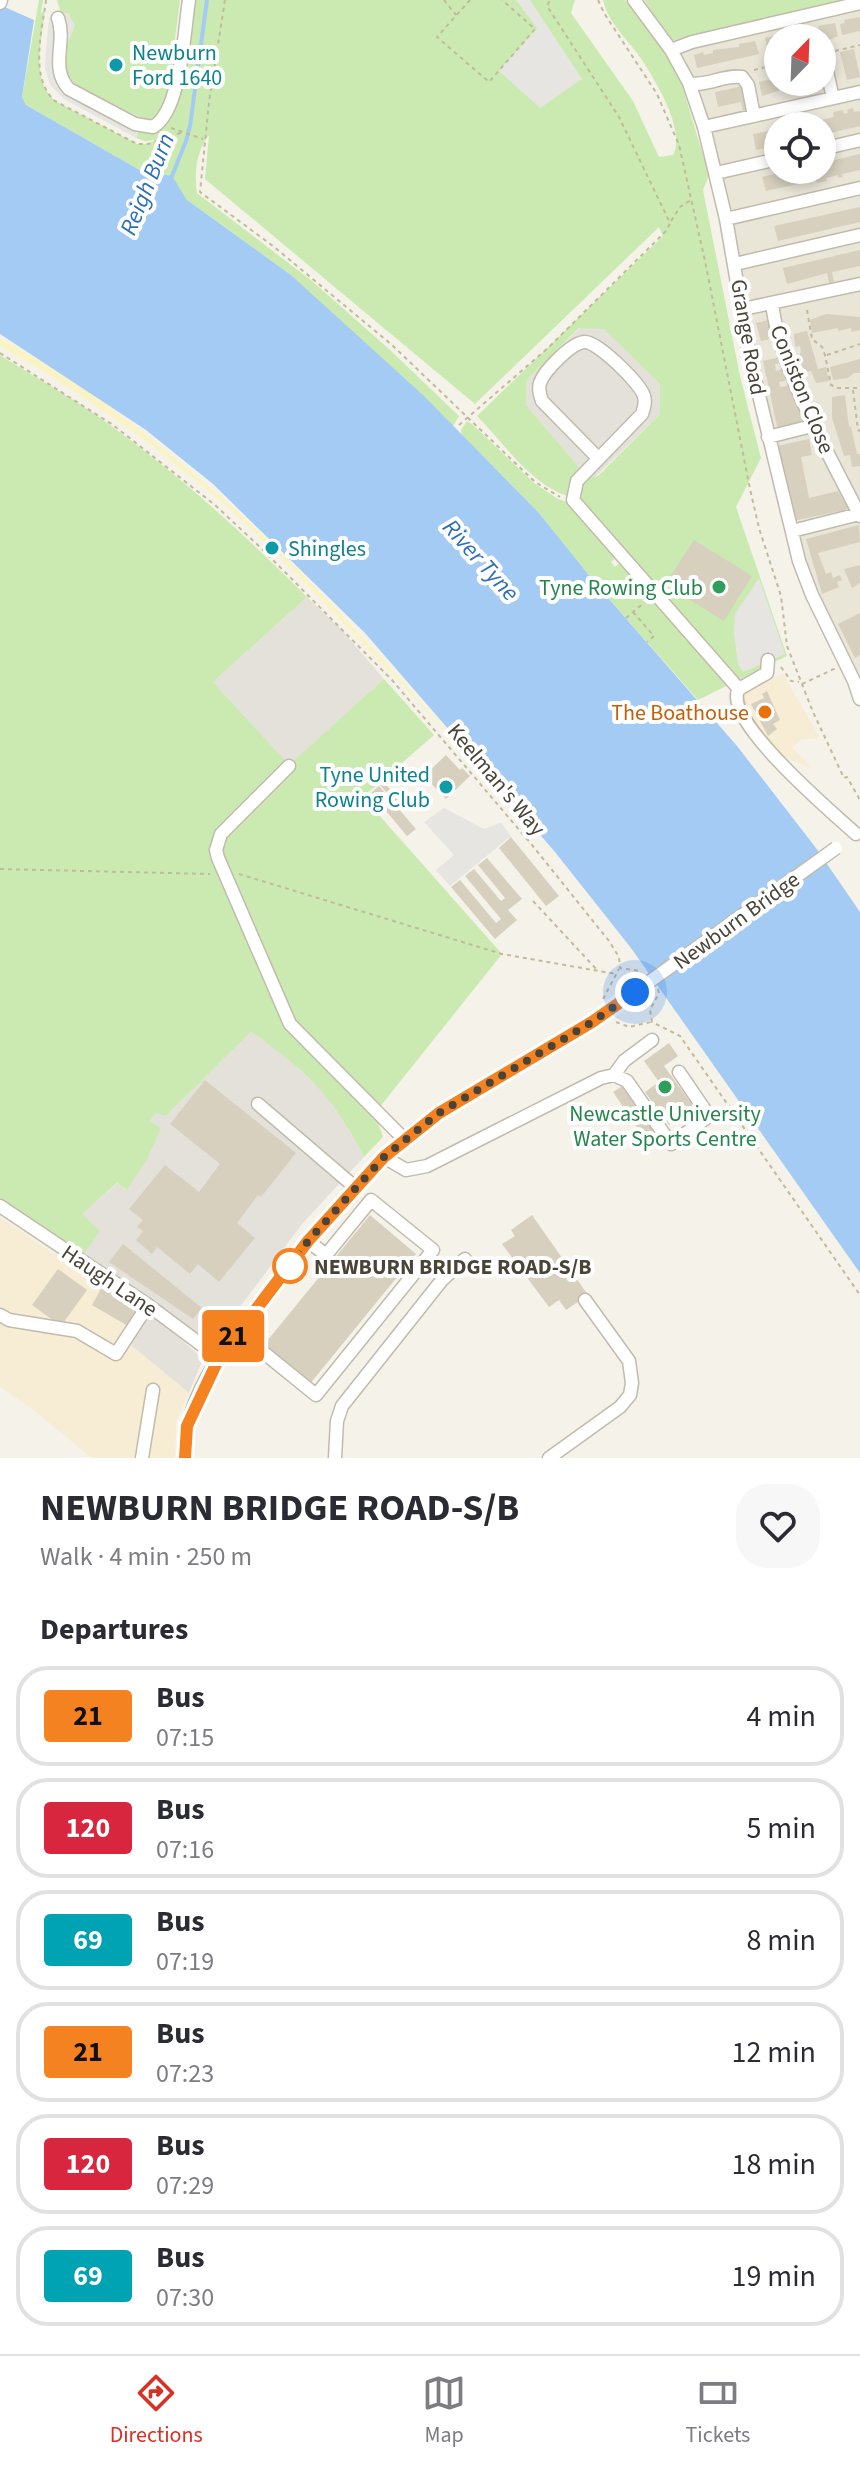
<!DOCTYPE html>
<meta charset="utf-8">
<style>
:root{--surface:#fff;--page:#f7f7f7;--text:#2b2b33;--muted:#7c7c81;--line:#e1e1e2;--accent:#d93025}
body{margin:0;font-family:"Source Sans 3",sans-serif;background:var(--page);color:var(--text);height:100vh;display:flex;flex-direction:column;font-size:30px;white-space:nowrap}
*{box-sizing:border-box;margin:0}
p{font-size:26px;color:var(--muted)}
.icon{flex:none;width:44px;height:44px;fill:none;stroke:currentColor;stroke-width:2;stroke-linecap:round;stroke-linejoin:round}
.map{position:relative;height:1458px;overflow:hidden}
.side{display:flex;flex-direction:column;background:var(--surface);flex:1}
.side>*{flex:none}
.badge{padding:0 16px;border-radius:6px;font-size:28px;line-height:52px}
.needle{width:52px;rotate:23deg}
.tools{position:absolute;left:764px;top:24px;display:grid;gap:16px}
.tools a{display:grid;place-items:center;width:72px;height:72px;border-radius:50%;background:var(--surface);box-shadow:0 4px 12px #0003;font-size:40px}
.you{position:absolute;width:40px;height:40px;margin:-20px;border:6px solid #fff;border-radius:50%;background:#1a73e8;box-shadow:0 0 0 12px #1a73e833}
.map>.badge{position:absolute;translate:-50% -50%;box-shadow:0 0 0 4px #fff}
h2{padding:0 40px;font-size:30px;line-height:72px}
.round{display:grid;place-items:center;flex:none;width:84px;height:84px;border-radius:32px;background:var(--page)}
.summary{display:flex;align-items:center;justify-content:space-between;height:136px;padding:0 40px}
h1{font-size:38px;font-weight:700;line-height:60px}
ul{padding:0;list-style:none}
li{display:flex;align-items:center;gap:24px;height:100px;margin:0 16px 12px;padding:0 24px;border:4px solid var(--line);border-radius:32px}
li div{flex:1}
li b{display:block;font-size:30px}
li em{font-style:normal}
li .badge{min-width:88px;font-weight:700;text-align:center}
.menu{display:flex;justify-content:space-around;align-items:center;height:112px;border-top:2px solid var(--line);background:var(--surface);font-size:22px;color:var(--muted)}
.menu a{display:grid;justify-items:center;gap:4px}
.menu .active{color:var(--accent)}
.map>svg:first-child{display:block}
.residential{fill:#e9e5d7;fill-rule:evenodd}
.commercial{fill:#f7ecd4}
.industrial{fill:#e4e1da}
.green{fill:#cbeab1}
.sand{fill:#faf4c4}
.parking{fill:#e6e5e1}
.water{fill:#a4cbf3}
.lines{fill:none;stroke-linecap:round;stroke-linejoin:round}
.stream{stroke:#a4cbf3;stroke-width:4}
.building{fill:#d7d0be}
.minor-casing{stroke:#c1bbab;stroke-width:15}
.path{stroke:#c3b99c;stroke-width:2;stroke-dasharray:4 4;stroke-linecap:butt}
.minor{stroke:#fff;stroke-width:12}
.minor-bridge-casing{stroke:#c1bbab;stroke-width:15;stroke-linecap:butt}
.minor-bridge{stroke:#fff;stroke-width:12}
.line-casing{stroke:#fff;stroke-width:18}
.line{stroke:#f58220;stroke-width:12}
.walk{stroke:#494437;stroke-width:8;stroke-dasharray:0 14.4}
.culture-dot{fill:#0f9aa8;stroke:#fff;stroke-width:3}
.leisure-dot{fill:#2e9e5b;stroke:#fff;stroke-width:3}
.food-dot{fill:#e8710a;stroke:#fff;stroke-width:3}
.stop-dot{fill:#fff;stroke:#f58220;stroke-width:4}
.labels{text-anchor:middle;stroke-width:8;stroke-linejoin:round;paint-order:stroke}
.culture-label{font-size:22px;fill:#0d838f;stroke:#fff;text-anchor:start}
.street-label{font-size:22px;fill:#494437;stroke:#fff}
.leisure-label{font-size:22px;fill:#27864d;stroke:#fff;text-anchor:end}
.food-label{font-size:22px;fill:#c56008;stroke:#fff;text-anchor:end}
.stop-label{font-size:22px;font-weight:bold;fill:#494437;stroke:#fff;text-anchor:start}
.water-label{font-size:24px;font-style:italic;fill:#2c6fb9;stroke:#fff}
</style>
<div class="map">
<svg width="860" height="1458" viewBox="0 0 860 1458">
<rect width="100%" height="100%" fill="#f5f2e9"/>
<!-- residential -->
<path class="residential" d="M854,0H860V688L814,596L770,434L717,162L671,41ZM778,38H822V82H778ZM778,126H822V170H778Z"/>
<!-- commercial -->
<path class="commercial" d="M783,674L820,738L802,739L792,747L813,769L782,756L749,719L741,692Z
M0,1217L66,1262L150,1312L131,1344L189,1393L176,1422L175,1458H92L32,1409L0,1387Z"/>
<!-- industrial -->
<path class="industrial" d="M580,328H604L660,384V414L593,479H588L526,405L527,380Z
M307,597L341,629L384,679L289,766L213,682Z
M251,1032L286,1056L324,1093L345,1119L364,1157L302,1224L213,1343L83,1255L81,1214L118,1183L126,1190L161,1128L150,1121L156,1112L166,1116Z
M150,1312L203,1359L189,1393L130,1344Z"/>
<!-- green -->
<path class="green" d="M39,0H43L41,13L45,11C42,40 30,79 55,101L137,144H148L156,140L145,141L136,138L140,128L157,127L189,44L196,0H575L571,13L633,101L659,157L673,155C686,131 657,84 644,63C631,42 608,24 603,0H625L664,51L682,85L709,175L703,190L740,376L761,458L736,507L787,656L698,700L596,584L539,513L462,435L461,430L467,421L473,425L534,483L558,499L570,503L618,556L611,562L615,567L628,556L586,508L581,498L582,480L598,476L660,414V384L604,329L579,328L527,380L526,405L582,471L568,496C531,485 503,442 477,416L663,236L659,227L475,404L205,179L209,135C196,152 194,173 197,193L312,281L389,349L459,416L453,426L291,275L187,200L172,177L143,172L26,105L22,97Z
M57,0H180L167,103L160,118L149,120L138,117C120,108 69,89 65,70C61,46 65,23 57,0Z
M644,0H854L671,41Z
M0,355C38,379 78,401 114,428C183,478 246,536 307,597L213,682L289,765L384,679L434,735L363,797L502,954L375,1113L383,1137L364,1157C334,1097 306,1070 251,1032L166,1116L156,1113L150,1121L161,1128L147,1159L127,1190L117,1183L82,1214L100,1231L83,1255L0,1198Z"/>
<!-- sand -->
<path class="sand" d="M0,338C181,438 324,588 456,743C386,668 316,591 241,520C168,453 86,395 0,346Z"/>
<!-- parking -->
<path class="parking" d="M516,0H530L582,79L540,108L499,71L537,28Z
M53,12L68,13L75,25L64,53L65,73L72,84L144,119L136,138L64,99L50,85L45,68L46,49L49,19Z
M759,578L785,654L743,672L738,664L734,634L735,614Z
M444,808L484,829L501,823L511,836L450,886L436,870L454,855L424,822Z"/>
<!-- water -->
<path class="water" d="M0,5L34,20L22,97L26,105L143,172L172,176L187,200L291,275L424,396L539,513L596,584L737,746L816,848L860,912V1273L631,948L555,852L365,633L213,484L146,430L0,334Z"/>
<g class="lines">
<!-- stream -->
<path class="stream" d="M170,181L186,141L190,126L207,0"/>
</g>
<!-- building -->
<path class="building" d="M860,17V31L842,35L840,24L845,23L844,20Z
M835,23L838,36L822,43V38H816L814,30L819,29L818,26Z
M808,29L810,38H792L791,33Z
M781,34L782,38H778V49L768,52L765,38Z
M755,41L759,54L697,68L694,55L703,52L704,55L713,53V50L739,47V44Z
M854,49L860,77L847,80L840,52Z
M778,78V82H783L784,89L762,96L759,82Z
M796,82H811L812,88L798,91Z
M743,86L749,110L743,111L741,102L718,107L715,92Z
M853,108L854,112L860,111V126L822,135V126H797L834,117L833,112L843,110L844,114L848,113L847,110Z
M778,129V145L756,150L753,134Z
M860,154V170L842,174L843,177L838,178V175L826,178L827,181L817,183L816,180L766,191L762,177L791,170H822V163Z
M860,207V222L778,241L774,226Z
M860,250V266L832,272L834,282L829,283L827,273L787,284L783,268Z
M826,314L860,317V330L852,332L851,328L838,331V328L812,333L810,320Z
M769,320L775,338L761,341L756,323Z
M807,331L818,369L826,367L829,381L816,383L811,371L806,372L801,364L799,355L801,352L800,346L795,347L794,334Z
M781,357L783,362L775,364L776,371L782,369L785,381L779,382L780,387L792,385L810,423L778,431L763,361Z
M860,359V373H854L848,378L833,380L830,367Z
M845,395L849,427L851,426L857,454H860V466L852,467L850,455L844,456L832,418V397Z
M809,439L812,455L801,457L809,498L838,491L849,509L793,521L777,446Z
M859,525L860,542L818,553L826,574L831,572L833,578L840,575L842,580L837,582L839,587L822,594L806,539Z
M694,540L752,576L724,621L685,597L690,589L670,577Z
M860,565V583L852,588L844,569Z
M860,613V655L855,658L838,624Z
M767,691L780,720L773,724L777,729L768,736L751,704L764,698L762,694Z
M446,755L460,770L462,768L470,776L446,799L424,776Z
M384,782L398,799L395,802L380,785Z
M379,786L416,829L407,836L371,793Z
M511,837L559,896L546,906L499,848Z
M487,858L522,899L508,910L517,920L495,939L451,887L460,880L496,923L501,919L465,876L474,869L501,901L505,898L478,865Z
M669,1043L678,1056L664,1066L694,1107L669,1125L645,1092L659,1082L644,1061Z
M205,1080L296,1153L261,1197L258,1195L237,1223L255,1238L219,1282L198,1264L190,1274L157,1247L152,1254L136,1240L143,1231L137,1227L143,1220L129,1209L165,1165L199,1192L220,1164L170,1124Z
M624,1085L656,1132L645,1139L613,1092Z
M370,1215L416,1254L309,1385L262,1347Z
M532,1215L588,1295L566,1310L559,1300L549,1307L502,1244L515,1236L511,1230Z
M123,1244L202,1308L193,1319L109,1262Z
M58,1269L87,1290L61,1326L32,1305Z
M103,1285L139,1307L128,1326L92,1305Z"/>
<g class="lines">
<!-- minor casing -->
<g class="minor-casing">
<path id="minor" d="M634,0L671,50L689,83L704,127L726,219L750,358L799,561L812,595L854,681L860,699
M0,3L1,0
M58,18C67,43 49,67 69,89L135,124L153,127C181,111 184,32 189,0
M671,50L692,42L860,3
M823,54L833,98
M689,83C707,87 724,74 742,77L748,85L754,116
M704,127L860,92
M822,149L860,140
M716,173L778,159
M726,219L860,188
M735,264L860,235
M772,304C781,373 829,454 860,516
M743,309L860,284
M768,437L816,425
M598,458L542,401C540,395 538,389 540,383C544,371 572,342 585,342C598,342 640,383 644,396C646,402 644,408 642,414L577,481L573,500L739,689
M792,531L859,514
M739,689C720,718 834,814 856,834
M739,689L767,673L768,660
M289,766L221,834L216,850L218,858L290,1024L405,1140
M614,1075L624,1061L652,1040
M258,1104L356,1188
M384,1157L406,1170L427,1166L601,1078L614,1075L627,1081L671,1144L709,1116L679,1072
M0,1206L148,1305L219,1358
M0,1315L9,1320L77,1331L116,1354L148,1305
M237,1331L316,1395L433,1250L371,1200L326,1255L308,1241
M142,1458L153,1390
M185,1458C181,1389 246,1320 287,1270C332,1213 378,1156 438,1113C456,1100 477,1090 496,1079C543,1051 590,1024 635,992
M335,1458L337,1421L342,1406L442,1280L465,1259
M549,1458L620,1407L630,1395L632,1383L629,1361L585,1300"/>
</g>
<!-- path -->
<path class="path" d="M46,0C42,31 29,78 55,101L137,144H148L183,132
M225,0L209,102L200,192L273,246L392,345L535,482L560,497
M444,0L456,15
M470,0L437,37L489,82L535,29L502,0
M598,0L604,13L657,94L679,145L705,261L750,489L759,528L781,596L787,646L813,712L844,778L847,777L860,800
M835,51L860,45
M754,70L778,64
M171,128L203,139
M671,221L680,207L691,200
M807,310L812,339L822,347L825,355L831,385L838,388H860
M0,353L113,425L215,505L261,548L392,680L532,845L609,941L619,957L620,968L640,971
M827,355L860,344
M853,390L858,430L860,431
M459,425L548,348L667,230L670,223L619,117L547,6L550,0
M633,612L654,636L647,642
M626,618L646,601
M781,667L791,681L799,682
M802,684L836,668
M0,869L210,874
M239,874L502,954L616,974
M533,901L598,971
M658,989L659,993L650,1010L652,1022L680,1036L860,1295
M603,999L619,969
M616,1022L629,1027L651,1022"/>
<!-- minor -->
<use href="#minor" class="minor"/>
<!-- minor-bridge casing -->
<g class="minor-bridge-casing">
<path id="minor-bridge" d="M635,992L836,848"/>
</g>
<!-- minor-bridge -->
<use href="#minor-bridge" class="minor-bridge"/>
</g>
<g class="lines">
<!-- line casing -->
<g class="line-casing">
<path id="line" d="M185,1458L187,1426L219,1358L308,1241L384,1157L439,1113L592,1022L635,992"/>
</g>
<!-- line -->
<use href="#line" class="line"/>
<!-- walk -->
<path class="walk" d="M290,1266L308,1241L384,1157L439,1113L592,1022L635,992"/>
</g>
<!-- markers -->
<g class="culture-dot">
<circle cx="116" cy="65" r="8"/>
<circle cx="272" cy="548" r="8"/>
<circle cx="446" cy="787" r="8"/>
</g>
<g class="leisure-dot">
<circle cx="719" cy="587" r="8"/>
<circle cx="665" cy="1087" r="8"/>
</g>
<circle class="food-dot" cx="765" cy="712" r="8"/>
<circle class="stop-dot" cx="290" cy="1266" r="16"/>
<g class="labels">
<!-- culture labels -->
<g class="culture-label">
<text x="132" y="60">Newburn<tspan x="132" dy="25">Ford 1640</tspan></text>
<text x="288" y="556">Shingles</text>
<text x="430" y="782" text-anchor="end">Tyne United<tspan x="430" dy="25">Rowing Club</tspan></text>
</g>
<!-- street labels -->
<g class="street-label">
<text transform="translate(749 337) rotate(80)" y="8">Grange Road</text>
<text transform="translate(803 389) rotate(68)" y="8">Coniston Close</text>
<text transform="translate(497 779) rotate(50)" y="8">Keelman's Way</text>
<text transform="translate(736 920) rotate(-36)" y="8">Newburn Bridge</text>
<text transform="translate(110 1280) rotate(34)" y="8">Haugh Lane</text>
</g>
<!-- leisure labels -->
<g class="leisure-label">
<text x="703" y="595">Tyne Rowing Club</text>
<text x="665" y="1121" text-anchor="middle">Newcastle University<tspan x="665" dy="25">Water Sports Centre</tspan></text>
</g>
<!-- food labels -->
<g class="food-label">
<text x="749" y="720">The Boathouse</text>
</g>
<!-- stop labels -->
<g class="stop-label">
<text x="314" y="1274">NEWBURN BRIDGE ROAD-S/B</text>
</g>
<!-- water labels -->
<g class="water-label">
<text transform="translate(147 184) rotate(-68)" y="8">Reigh Burn</text>
<text transform="translate(481 560) rotate(48)" y="8">River Tyne</text>
</g>
</g>
</svg>
<div class="tools">
<a><svg class="needle" viewBox="-14 -14 28 28"><path d="M0-13l5 13h-10z" fill="#e53935"/><path d="M0 13l5-13h-10z" fill="#7c7c81"/></svg></a>
<a><svg class="icon" aria-label="locate" viewBox="0 0 24 24"><circle cx="12" cy="12" r="6"/><path d="M12 2v4M12 18v4M2 12h4M18 12h4"/></svg></a>
</div>
<div class="you" style="left:635px;top:992px"></div>
<b class="badge" style="left:233px;top:1336px;background:#f58220;color:#111">21</b>
</div>
<section class="side">
<div class="summary"><div><h1>NEWBURN BRIDGE ROAD-S/B</h1><p>Walk · 4 min · 250 m</p></div><a class="round"><svg class="icon" aria-label="heart" viewBox="0 0 24 24"><path d="M12 20l-8-8c-3-5 5-10 8-4 3-6 11-1 8 4z"/></svg></a></div>
<h2>Departures</h2>
<ul>
<li><span class="badge" style="background:#f58220;color:#111">21</span><div><b>Bus</b><p>07:15</p></div><em>4 min</em></li>
<li><span class="badge" style="background:#d7263d;color:#fff">120</span><div><b>Bus</b><p>07:16</p></div><em>5 min</em></li>
<li><span class="badge" style="background:#00a3b4;color:#fff">69</span><div><b>Bus</b><p>07:19</p></div><em>8 min</em></li>
<li><span class="badge" style="background:#f58220;color:#111">21</span><div><b>Bus</b><p>07:23</p></div><em>12 min</em></li>
<li><span class="badge" style="background:#d7263d;color:#fff">120</span><div><b>Bus</b><p>07:29</p></div><em>18 min</em></li>
<li><span class="badge" style="background:#00a3b4;color:#fff">69</span><div><b>Bus</b><p>07:30</p></div><em>19 min</em></li>
</ul>
</section>
<nav class="menu">
<a class="active"><svg class="icon" aria-label="directions" viewBox="0 0 24 24"><path d="M12 3l9 9-9 9-9-9zM9 14v-3h6M13 9l2 2-2 2"/></svg>Directions</a>
<a><svg class="icon" aria-label="map" viewBox="0 0 24 24"><path d="M3 6l6-2 6 2 6-2v14l-6 2-6-2-6 2zM9 4v14M15 6v14"/></svg>Map</a>
<a><svg class="icon" aria-label="tickets" viewBox="0 0 24 24"><path d="M3 7h18v10H3zM15 7v10"/></svg>Tickets</a>
</nav>
